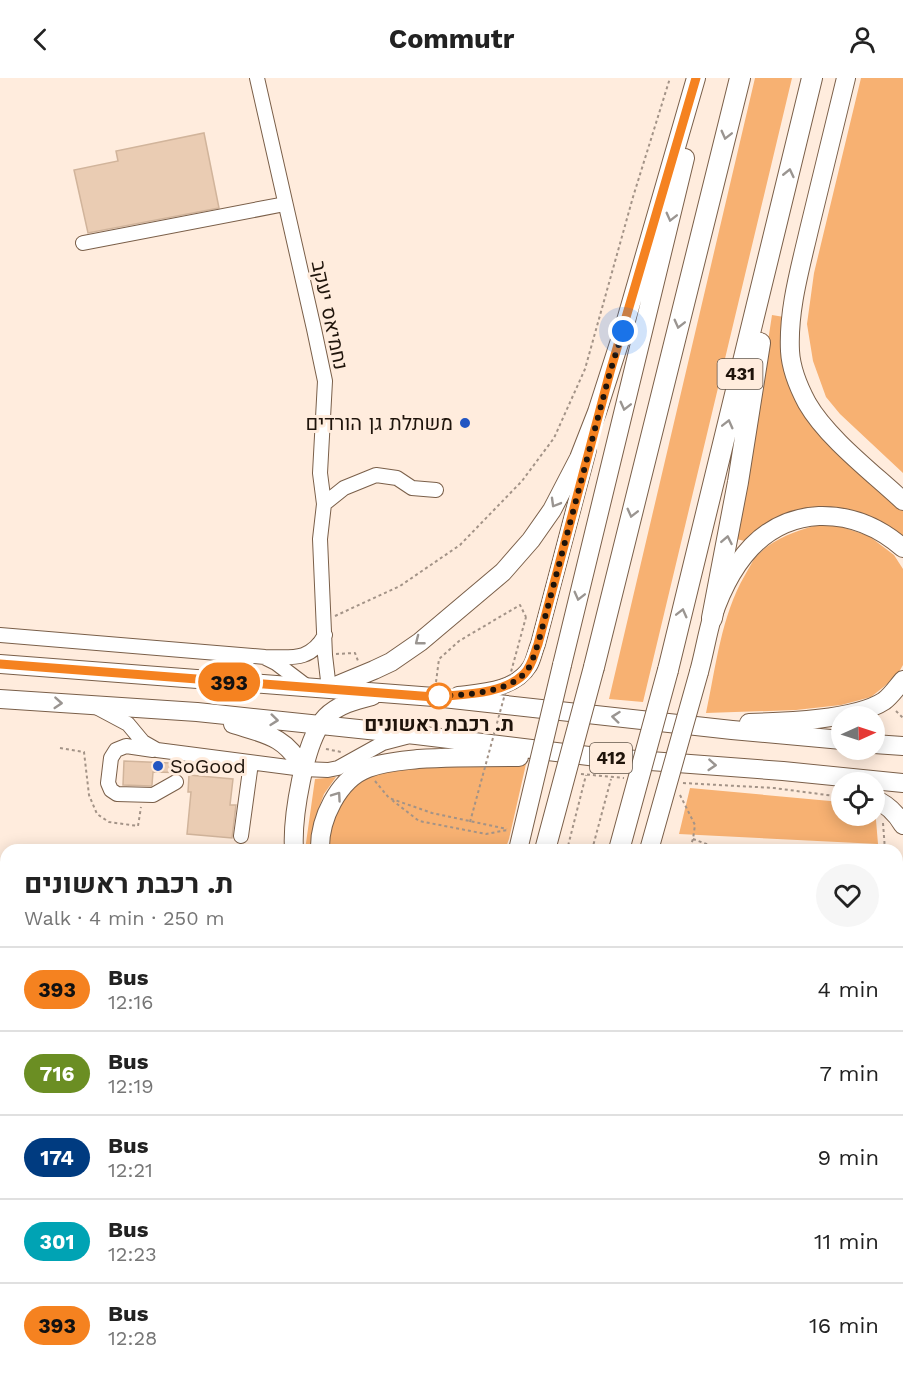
<!DOCTYPE html>
<meta charset="utf-8">
<style>
:root{--surface:#fff;--page:#f6f6f6;--text:#222;--muted:#767676;--line:#e0e0e0}
body{margin:0;font-family:"Work Sans",Heebo,sans-serif;background:var(--page);color:var(--text);height:100vh;display:flex;flex-direction:column;font-size:22px;white-space:nowrap}
*{box-sizing:border-box;margin:0}
p{font-size:20px;color:var(--muted)}
.icon{flex:none;width:33px;height:33px;fill:none;stroke:currentColor;stroke-width:2;stroke-linecap:round;stroke-linejoin:round}
.map{position:relative;flex:1;overflow:hidden}
.sheet{position:absolute;left:0px;top:766px;width:903px;height:536px;display:flex;flex-direction:column;background:var(--surface);border-radius:18px 18px 0 0;box-shadow:0 3px 15px #0003}
.sheet>*{flex:none}
.badge{padding:0 12px;border-radius:20px;font-size:21px;line-height:39px}
.needle{width:39px;rotate:87deg}
.fabs{position:absolute;left:831px;top:628px;display:grid;gap:12px}
.fabs a{display:grid;place-items:center;width:54px;height:54px;border-radius:50%;background:var(--surface);box-shadow:0 3px 15px #0003;font-size:30px}
.you{position:absolute;width:30px;height:30px;margin:-15px;border:4px solid #fff;border-radius:50%;background:#1a73e8;box-shadow:0 0 0 9px #1a73e833}
.map>.badge{position:absolute;translate:-50% -50%;box-shadow:0 0 0 3px #fff}
.round{display:grid;place-items:center;flex:none;width:63px;height:63px;border-radius:32px;background:var(--page)}
.overview{display:flex;align-items:center;justify-content:space-between;height:102px;padding:0 24px}
h1{font-size:28px;font-weight:700;line-height:45px}
ul{padding:0;list-style:none}
li{display:flex;align-items:center;gap:18px;height:84px;padding:0 24px;border-top:2px solid var(--line)}
li div{flex:1}
li b{display:block;font-size:22px}
li em{font-style:normal}
li .badge{min-width:66px;font-weight:700;text-align:center}
header{display:flex;justify-content:space-between;align-items:center;height:78px;padding:0 24px;background:var(--surface);font-size:27px;font-weight:700}
.map>svg:first-child{display:block}
.green{fill:#f7b172}
.building{fill:#eaccb3;stroke:#d1b49b;stroke-width:1.5}
.lines{fill:none;stroke-linecap:round;stroke-linejoin:round}
.minor-casing{stroke:#7a5f49;stroke-width:16}
.major-casing{stroke:#7a5f49;stroke-width:20}
.highway-casing{stroke:#7a5f49;stroke-width:22}
.path{stroke:#a39387;stroke-width:2;stroke-dasharray:3 3;stroke-linecap:butt}
.minor{stroke:#fff;stroke-width:14}
.major{stroke:#fff;stroke-width:18}
.highway{stroke:#fff;stroke-width:20}
.rail-casing{stroke:#88796e;stroke-width:6}
.rail{stroke:#ffecdd;stroke-width:4;stroke-dasharray:11;stroke-linecap:butt}
.major-bridge-casing{stroke:#7a5f49;stroke-width:20;stroke-linecap:butt}
.highway-bridge-casing{stroke:#7a5f49;stroke-width:22;stroke-linecap:butt}
.path-bridge{stroke:#a39387;stroke-width:2;stroke-dasharray:3 3;stroke-linecap:butt}
.major-bridge{stroke:#fff;stroke-width:18}
.highway-bridge{stroke:#fff;stroke-width:20}
.oneway{stroke:#9a9591}
.line-casing{stroke:#fff;stroke-width:14}
.line{stroke:#f58220;stroke-width:9}
.walk{stroke:#1f140b;stroke-width:6;stroke-dasharray:0 10.8}
.poi-dot{fill:#2255c2;stroke:#ffecdd;stroke-width:2}
.stop-dot{fill:#fff;stroke:#f58220;stroke-width:3}
.labels{text-anchor:middle;stroke-width:6;stroke-linejoin:round;paint-order:stroke}
.shield{fill:#ffecdd;stroke:#62554a;stroke-width:1.5}
.shield-label{font-size:18px;font-weight:bold;fill:#1f140b}
.street-label{font-size:20px;fill:#1f140b;stroke:#ffecdd}
.poi-label{font-size:20px;fill:#1f140b;stroke:#ffecdd;text-anchor:end}
.stop-label{font-size:20px;font-weight:bold;fill:#1f140b;stroke:#ffecdd}
</style>
<header><svg class="icon" aria-label="back" viewBox="0 0 24 24"><path d="M15 5l-7 7 7 7"/></svg>Commutr<svg class="icon" aria-label="person" viewBox="0 0 24 24"><circle cx="12" cy="8" r="4"/><path d="M4 21q1-7 8-7t8 7"/></svg></header>
<div class="map">
<svg width="903" height="1301" viewBox="0 0 903 1301">
<rect width="100%" height="100%" fill="#ffecdd"/>
<!-- green -->
<path class="green" d="M755,0H792L643,624L609,621Z
M861,0H903V395L840,336L826,319L813,283L807,246L814,195Z
M772,237L784,239L815,350L833,372L903,433V461L800,432C778,439 764,449 745,463L736,461L753,361Z
M814,448H839L869,458L894,477L903,491V587L896,599L871,619L841,627L796,632L706,635C716,589 721,538 745,497C748,492 751,486 754,481C769,463 792,454 814,448Z
M526,686L509,761L505,772H327L333,737L354,707L375,696L414,688Z
M336,699L324,716L317,735L314,772H305L315,701Z
M690,710L841,724L842,738H874L875,730L878,766L679,756Z
M903,934V1007L897,1008V941Z"/>
<!-- building -->
<path class="building" d="M204,55L219,130L88,155L74,92L118,83L116,73Z
M124,683L193,686V695L153,694L152,707L151,708L123,707Z
M189,697L233,701L230,727H236L232,760L187,756L191,714H188Z"/>
<g class="lines">
<!-- minor casing -->
<g class="minor-casing">
<path id="minor" d="M257,0L314,251L325,303L320,395L324,426L320,461L325,577L329,611
M83,165L285,126
M324,426L344,410L376,397L397,400L412,410L436,412
M0,557L265,579C291,579 310,584 325,557
M266,580L276,585L309,610
M458,616C483,613 515,612 530,588C534,581 535,573 538,566L589,372
M98,630L128,646L143,664L157,672L303,691L328,692L338,690L383,665L406,659
M153,672L126,668L116,672L111,680L108,705L111,712L117,716L153,717L176,704
M241,758L251,685
M897,1086L903,1085
M897,1148L900,1147
M897,1166L903,1161
M897,1223L903,1228
M520,1301V1296
M898,1301L903,1295"/>
</g>
<!-- major casing -->
<g class="major-casing">
<path id="major" d="M846,0C834,51 821,101 809,152C800,191 788,232 790,273C791,291 799,310 807,325C827,360 873,395 903,423
M0,586L434,619L732,652L842,662
M562,587L685,80
M699,594C704,576 707,557 712,540C729,489 760,441 819,438C852,437 879,449 903,470
M333,609L374,592L391,584L420,564L503,494L531,462L552,432L579,380L597,334L623,253L696,0
M0,621L197,634L416,657L597,679L783,693L903,705
M749,645C784,644 855,642 884,623C891,618 897,609 903,602
M233,646C265,656 286,658 303,691
M874,666L903,668
M874,721C887,726 896,735 903,747
M294,772C292,741 304,662 326,639C337,627 356,622 372,618
M320,772C319,742 338,701 368,690C384,684 401,683 418,681C452,679 485,679 519,679
M897,852L903,832
M897,913L903,905
M368,1301L369,1296
M501,1301L502,1296
M571,1301L574,1296
M604,1301L607,1296"/>
</g>
<!-- highway casing -->
<g class="highway-casing">
<path id="highway" d="M712,540L738,404L760,265
M594,589L740,0
M668,592L812,0
M397,1301L398,1296
M473,1301L475,1296"/>
</g>
<!-- path -->
<path class="path" d="M335,538L400,508L460,467L522,403L554,360L585,291L633,119L670,0
M336,576L355,575L358,583
M436,604L439,581L459,563L520,527L526,539
M896,633L903,640
M60,670L84,674L89,717L97,736L109,744L138,748L141,729
M326,671L341,674
M581,696L624,700
M375,703L389,720L432,735L507,751
M683,705L774,710L842,719
M680,717L695,747L693,761L689,772
M392,722L419,743L486,756L507,752
M883,745L885,772
M693,761L723,772
M560,770L567,772L586,697
M592,772L611,701
M876,772L885,767
M897,948L903,940
M897,961L903,954
M897,988L903,995
M0,1233L6,1234
M146,1301V1296
M338,1301V1296"/>
<!-- minor -->
<use href="#minor" class="minor"/>
<!-- major -->
<use href="#major" class="major"/>
<!-- highway -->
<use href="#highway" class="highway"/>
<!-- rail casing -->
<g class="rail-casing">
<path id="rail" d="M430,1301L431,1296
M439,1301L440,1296"/>
</g>
<!-- rail -->
<use href="#rail" class="rail"/>
<!-- major-bridge casing -->
<g class="major-bridge-casing">
<path id="major-bridge" d="M518,772L562,587
M649,772L699,594"/>
</g>
<!-- highway-bridge casing -->
<g class="highway-bridge-casing">
<path id="highway-bridge" d="M545,772L594,589
M619,772L668,592"/>
</g>
<!-- path-bridge -->
<path class="path-bridge" d="M470,744L526,539"/>
<!-- major-bridge -->
<use href="#major-bridge" class="major-bridge"/>
<!-- highway-bridge -->
<use href="#highway-bridge" class="highway-bridge"/>
</g>
<!-- one-way arrows -->
<defs><path id="oneway-chevron" d="M-2-3.5L2.5 0L-2 3.5" fill="none" stroke-width="1.6" stroke-linecap="round" stroke-linejoin="round" transform="scale(1.5)"/></defs>
<g class="oneway">
<use href="#oneway-chevron" transform="translate(726 57) rotate(104)"/>
<use href="#oneway-chevron" transform="translate(789 95) rotate(-77)"/>
<use href="#oneway-chevron" transform="translate(671 139) rotate(104)"/>
<use href="#oneway-chevron" transform="translate(679 246) rotate(104)"/>
<use href="#oneway-chevron" transform="translate(625 328) rotate(104)"/>
<use href="#oneway-chevron" transform="translate(728 346) rotate(-76)"/>
<use href="#oneway-chevron" transform="translate(555 425) rotate(120)"/>
<use href="#oneway-chevron" transform="translate(632 435) rotate(104)"/>
<use href="#oneway-chevron" transform="translate(727 462) rotate(-79)"/>
<use href="#oneway-chevron" transform="translate(579 518) rotate(104)"/>
<use href="#oneway-chevron" transform="translate(682 535) rotate(-76)"/>
<use href="#oneway-chevron" transform="translate(419 563) rotate(142)"/>
<use href="#oneway-chevron" transform="translate(58 625) rotate(4)"/>
<use href="#oneway-chevron" transform="translate(616 639) rotate(-174)"/>
<use href="#oneway-chevron" transform="translate(274 642) rotate(6)"/>
<use href="#oneway-chevron" transform="translate(712 687) rotate(4)"/>
<use href="#oneway-chevron" transform="translate(337 718) rotate(-55)"/>
</g>
<g class="lines">
<!-- line casing -->
<g class="line-casing">
<path id="line" d="M0,586L434,619C462,616 503,617 524,596C532,588 534,576 538,566L610,294L696,0"/>
</g>
<!-- line -->
<use href="#line" class="line"/>
<!-- walk -->
<path class="walk" d="M439,618L434,619C462,616 503,617 524,596C532,588 534,576 538,566L610,294L623,253"/>
</g>
<!-- markers -->
<g class="poi-dot">
<circle cx="465" cy="345" r="6"/>
<circle cx="158" cy="688" r="6"/>
</g>
<circle class="stop-dot" cx="439" cy="618" r="12"/>
<g class="labels">
<!-- shield labels -->
<g class="shield">
<rect x="717.5" y="281" width="45" height="30" rx="4.5"/>
<rect x="590" y="665" width="42" height="30" rx="4.5"/>
</g>
<g class="shield-label">
<text x="740" y="302">431</text>
<text x="611" y="686">412</text>
</g>
<!-- street labels -->
<g class="street-label">
<text transform="translate(330 237) rotate(78)" y="7">נחמיאס יעקב</text>
</g>
<!-- poi labels -->
<g class="poi-label">
<text x="453" y="352">משתלת גן הורדים</text>
<text x="170" y="695" text-anchor="start">SoGood</text>
</g>
<!-- stop labels -->
<g class="stop-label">
<text x="439" y="653">ת. רכבת ראשונים</text>
</g>
</g>
</svg>
<div class="fabs">
<a><svg class="needle" viewBox="-14 -14 28 28"><path d="M0-13l5 13h-10z" fill="#e53935"/><path d="M0 13l5-13h-10z" fill="#767676"/></svg></a>
<a><svg class="icon" aria-label="locate" viewBox="0 0 24 24"><circle cx="12" cy="12" r="6"/><path d="M12 2v4M12 18v4M2 12h4M18 12h4"/></svg></a>
</div>
<div class="you" style="left:623px;top:253px"></div>
<b class="badge" style="left:229px;top:604px;background:#f58220;color:#111">393</b>
<section class="sheet">
<div class="overview"><div><h1>ת. רכבת ראשונים</h1><p>Walk · 4 min · 250 m</p></div><a class="round"><svg class="icon" aria-label="heart" viewBox="0 0 24 24"><path d="M12 20l-8-8c-3-5 5-10 8-4 3-6 11-1 8 4z"/></svg></a></div>
<ul>
<li><span class="badge" style="background:#f58220;color:#111">393</span><div><b>Bus</b><p>12:16</p></div><em>4 min</em></li>
<li><span class="badge" style="background:#6b8e23;color:#fff">716</span><div><b>Bus</b><p>12:19</p></div><em>7 min</em></li>
<li><span class="badge" style="background:#003b80;color:#fff">174</span><div><b>Bus</b><p>12:21</p></div><em>9 min</em></li>
<li><span class="badge" style="background:#00a3b4;color:#fff">301</span><div><b>Bus</b><p>12:23</p></div><em>11 min</em></li>
<li><span class="badge" style="background:#f58220;color:#111">393</span><div><b>Bus</b><p>12:28</p></div><em>16 min</em></li>
</ul>
</section>
</div>
